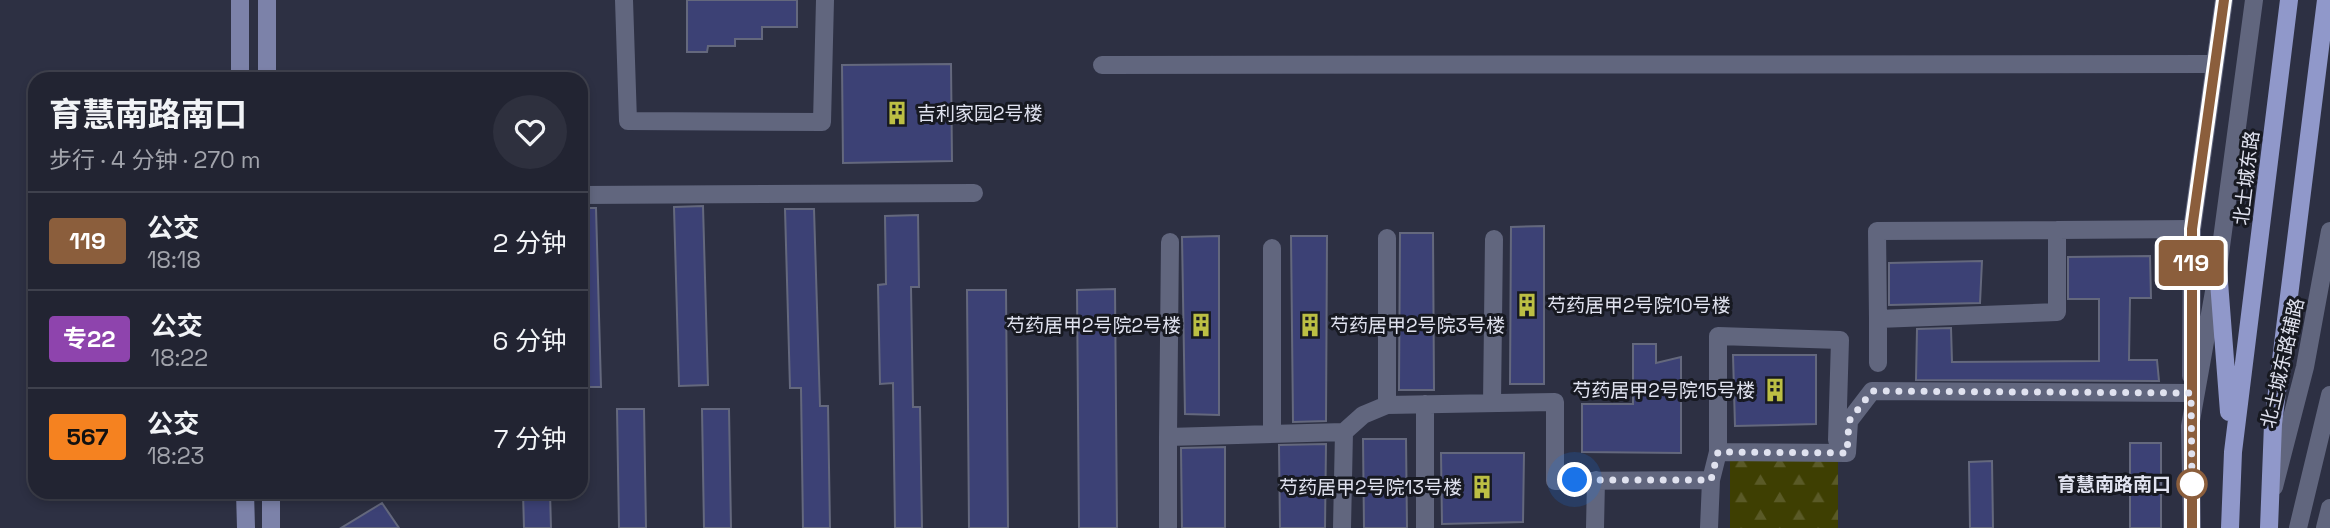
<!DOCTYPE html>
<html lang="zh">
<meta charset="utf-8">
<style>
:root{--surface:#222432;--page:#2e303e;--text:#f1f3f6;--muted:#a2a4ac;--line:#3f414d}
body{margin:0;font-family:"Space Grotesk","Noto Sans SC",sans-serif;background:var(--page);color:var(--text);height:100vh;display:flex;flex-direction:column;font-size:26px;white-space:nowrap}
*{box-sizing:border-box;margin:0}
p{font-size:23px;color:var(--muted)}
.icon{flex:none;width:38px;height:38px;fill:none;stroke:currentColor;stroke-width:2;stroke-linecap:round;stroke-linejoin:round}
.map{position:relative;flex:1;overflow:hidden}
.side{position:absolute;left:28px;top:72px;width:560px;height:427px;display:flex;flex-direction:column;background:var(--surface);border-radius:21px;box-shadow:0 4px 10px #0003,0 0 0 2px var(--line)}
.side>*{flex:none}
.badge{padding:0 14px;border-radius:5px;font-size:24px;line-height:46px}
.you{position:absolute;width:35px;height:35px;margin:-18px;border:5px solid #fff;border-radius:50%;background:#1a73e8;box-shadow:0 0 0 10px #1a73e833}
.map>.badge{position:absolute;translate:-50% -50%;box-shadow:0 0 0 4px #fff}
.round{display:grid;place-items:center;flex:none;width:74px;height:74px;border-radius:37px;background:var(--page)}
.headline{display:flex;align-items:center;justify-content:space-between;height:119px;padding:0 21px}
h1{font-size:33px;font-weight:700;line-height:52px}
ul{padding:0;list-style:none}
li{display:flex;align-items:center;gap:21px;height:98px;padding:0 21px;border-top:2px solid var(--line)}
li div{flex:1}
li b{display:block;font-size:26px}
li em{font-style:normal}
li .badge{min-width:77px;font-weight:700;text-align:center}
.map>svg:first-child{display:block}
.forest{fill:url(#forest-firs)}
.building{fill:#3c4175;stroke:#64687d;stroke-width:2}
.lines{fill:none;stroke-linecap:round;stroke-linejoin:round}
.minor{stroke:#61667e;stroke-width:18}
.tertiary{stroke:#61667e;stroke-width:18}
.secondary{stroke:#7c82a9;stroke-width:18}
.primary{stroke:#9098ca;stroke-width:18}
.line-casing{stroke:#fff;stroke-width:16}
.line{stroke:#8b5e3c;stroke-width:10}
.walk{stroke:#e0e2ef;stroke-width:7;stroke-dasharray:0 12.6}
.stop-dot{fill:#fff;stroke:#8b5e3c;stroke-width:3.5}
.labels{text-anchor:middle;stroke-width:6;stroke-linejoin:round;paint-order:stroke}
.poi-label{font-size:19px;fill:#e0e2ef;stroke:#171921;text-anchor:start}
.street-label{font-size:19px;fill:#e0e2ef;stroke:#171921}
.stop-label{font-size:19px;font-weight:bold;fill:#e0e2ef;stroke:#171921;text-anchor:end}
</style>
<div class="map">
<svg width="2330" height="528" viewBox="0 0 2330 528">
<defs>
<pattern id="forest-firs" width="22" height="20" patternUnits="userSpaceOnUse" patternTransform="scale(1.75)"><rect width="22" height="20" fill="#3e3f02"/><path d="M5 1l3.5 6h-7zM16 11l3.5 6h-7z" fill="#5a5a27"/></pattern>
</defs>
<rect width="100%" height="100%" fill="#2d3043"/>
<!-- forest -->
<path class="forest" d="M1730,456H1838V528H1730Z"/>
<!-- building -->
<path class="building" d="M687,0H797V27H762V39H735V46H708L707,52H687Z
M951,64L952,161L843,163L842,65Z
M703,206L708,385L679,386L674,207Z
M581,208H596L601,387H581Z
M785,209H814L820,406H828L830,528H803L801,388H790Z
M918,215L919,287H911L913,407H920L922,528H895L893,383L880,384L878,285L886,284L885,216Z
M1544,226V384H1510L1511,227Z
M1400,233H1433L1434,390H1399Z
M1219,236V415L1185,414L1182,237Z
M1291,236H1327L1326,421L1293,422Z
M2150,256L2151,298H2130L2129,360H2157L2159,381L1916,380L1917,329L1951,328L1952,362L2099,361V299H2068V257Z
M1982,261L1980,303L1889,305V263Z
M1115,289L1117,528H1079L1077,290Z
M967,290H1006L1008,528H969Z
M1633,344H1656V363L1681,357V453L1582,452V404H1633Z
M1733,355H1816V424L1735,426Z
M617,409H644L646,528H619Z
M702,409H729L731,528H704Z
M1363,439H1406L1407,528H1364Z
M2130,443H2161V528H2130Z
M1326,444L1325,528H1280L1279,445Z
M1225,447V528H1182L1181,448Z
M1441,453H1524L1523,522L1442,524Z
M1992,461L1993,528H1970L1969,462Z
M523,492H550L551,528H524Z
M382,503L399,528H341Z"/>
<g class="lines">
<!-- minor -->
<path class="minor" d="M624,0L628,121L822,122L825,0
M1102,65L2214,64
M581,195L974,193
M2057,230L1877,231L1878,319L2057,312V230L2192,229
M1272,248V434
M1878,319V363
M1492,403L1494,239
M1425,404V528
M1387,405V238
M1344,432L1363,415L1387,405L1555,402V481L1711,480L1718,452L1847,453L1849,421L1872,391L2191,393
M1168,437L1170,242
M1718,452V336L1840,340L1837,440
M1168,528V437L1344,432L1342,528
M1595,528L1596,480
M1709,528L1711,480
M2325,528L2330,508"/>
<!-- tertiary -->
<path class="tertiary" d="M2191,376L2192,229L2224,0
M2274,487L2305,367L2330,231
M2192,528L2190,426L2218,269L2254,0
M2298,528L2330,395"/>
<!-- secondary -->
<path class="secondary" d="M240,0V79
M267,0V79
M245,492L246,528
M271,492V528"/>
<!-- primary -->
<path class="primary" d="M2218,269L2229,412
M2230,528L2233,452L2289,0
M2269,528L2273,424L2326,0"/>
</g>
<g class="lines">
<!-- line casing -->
<g class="line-casing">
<path id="line" d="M2192,528V229L2224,0"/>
</g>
<!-- line -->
<use href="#line" class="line"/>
<!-- walk -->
<path class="walk" d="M1575,480H1711L1718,452L1847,453L1849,421L1872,391L2191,393L2192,484"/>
</g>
<!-- icons -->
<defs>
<g id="building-bare" transform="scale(1.89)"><path d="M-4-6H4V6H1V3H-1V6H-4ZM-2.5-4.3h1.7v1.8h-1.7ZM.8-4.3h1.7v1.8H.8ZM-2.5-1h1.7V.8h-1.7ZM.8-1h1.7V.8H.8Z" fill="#bcbf44" stroke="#171921" stroke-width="2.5" paint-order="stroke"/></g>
</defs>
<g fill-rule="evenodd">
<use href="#building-bare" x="897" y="113"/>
<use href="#building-bare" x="1527" y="305"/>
<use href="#building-bare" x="1201" y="325"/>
<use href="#building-bare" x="1310" y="325"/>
<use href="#building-bare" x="1775" y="390"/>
<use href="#building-bare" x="1482" y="487"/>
</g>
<!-- markers -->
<circle class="stop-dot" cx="2192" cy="484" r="14"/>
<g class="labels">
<!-- poi labels -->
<g class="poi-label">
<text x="917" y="120">吉利家园2号楼</text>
<text x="1547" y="312">芍药居甲2号院10号楼</text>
<text x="1181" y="332" text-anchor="end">芍药居甲2号院2号楼</text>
<text x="1330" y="332">芍药居甲2号院3号楼</text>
<text x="1755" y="397" text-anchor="end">芍药居甲2号院15号楼</text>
<text x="1462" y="494" text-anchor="end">芍药居甲2号院13号楼</text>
</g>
<!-- street labels -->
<g class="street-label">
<text transform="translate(2246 178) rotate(-83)" y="7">北土城东路</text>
<text transform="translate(2282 363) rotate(-77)" y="7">北土城东路辅路</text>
</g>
<!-- stop labels -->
<g class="stop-label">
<text x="2171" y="491">育慧南路南口</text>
</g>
</g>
</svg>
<div class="you" style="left:1575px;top:480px"></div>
<b class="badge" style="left:2191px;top:263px;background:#8b5e3c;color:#fff">119</b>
<section class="side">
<div class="headline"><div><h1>育慧南路南口</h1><p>步行 · 4 分钟 · 270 m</p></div><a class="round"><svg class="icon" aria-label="heart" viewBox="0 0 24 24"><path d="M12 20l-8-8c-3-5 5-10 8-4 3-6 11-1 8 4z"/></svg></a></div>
<ul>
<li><span class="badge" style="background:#8b5e3c;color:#fff">119</span><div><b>公交</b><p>18:18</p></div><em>2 分钟</em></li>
<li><span class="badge" style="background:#8e44ad;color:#fff">专22</span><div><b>公交</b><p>18:22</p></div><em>6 分钟</em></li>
<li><span class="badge" style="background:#f58220;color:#111">567</span><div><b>公交</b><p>18:23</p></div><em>7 分钟</em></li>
</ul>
</section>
</div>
